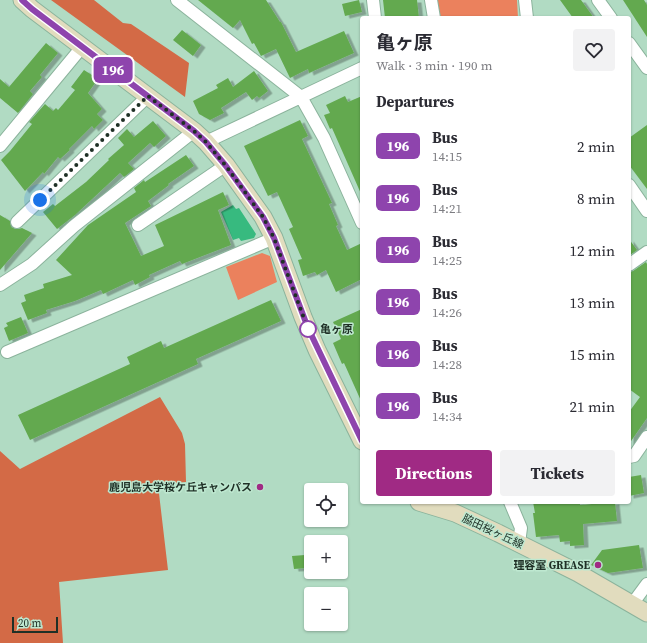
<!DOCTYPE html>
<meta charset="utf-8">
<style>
:root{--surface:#fff;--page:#f2f2f3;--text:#2b2b33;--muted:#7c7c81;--accent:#a02a84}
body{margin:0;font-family:"Source Serif 4","Noto Sans JP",serif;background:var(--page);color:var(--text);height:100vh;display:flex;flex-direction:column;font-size:15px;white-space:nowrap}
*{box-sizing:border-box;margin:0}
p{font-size:13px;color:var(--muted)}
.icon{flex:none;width:22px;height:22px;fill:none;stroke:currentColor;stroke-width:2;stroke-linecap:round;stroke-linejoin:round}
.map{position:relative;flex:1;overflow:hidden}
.details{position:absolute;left:360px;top:16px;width:271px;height:488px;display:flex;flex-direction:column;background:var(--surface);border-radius:4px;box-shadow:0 1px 3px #0004}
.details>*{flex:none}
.badge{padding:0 8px;border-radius:6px;font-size:14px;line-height:26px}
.controls{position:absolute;left:304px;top:483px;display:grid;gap:8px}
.controls a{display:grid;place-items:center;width:44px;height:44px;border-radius:4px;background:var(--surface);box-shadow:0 1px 3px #0004;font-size:20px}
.scale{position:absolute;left:12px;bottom:10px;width:46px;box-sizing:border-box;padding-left:4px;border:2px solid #1f3026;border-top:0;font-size:11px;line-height:14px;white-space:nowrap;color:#1f3026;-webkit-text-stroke:3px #bee8d0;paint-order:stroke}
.you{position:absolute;width:20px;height:20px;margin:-10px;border:3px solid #fff;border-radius:50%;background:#1a73e8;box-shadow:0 0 0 6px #1a73e833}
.map>.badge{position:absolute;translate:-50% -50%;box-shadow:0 0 0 2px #fff}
h2{padding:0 16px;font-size:15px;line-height:36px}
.round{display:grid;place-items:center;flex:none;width:42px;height:42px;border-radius:4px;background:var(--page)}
.summary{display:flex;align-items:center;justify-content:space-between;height:68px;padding:0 16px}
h1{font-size:19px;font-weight:700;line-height:30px}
.primary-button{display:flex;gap:8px;margin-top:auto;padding:8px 16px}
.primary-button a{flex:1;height:46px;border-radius:4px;background:var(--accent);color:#fff;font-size:16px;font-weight:700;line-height:46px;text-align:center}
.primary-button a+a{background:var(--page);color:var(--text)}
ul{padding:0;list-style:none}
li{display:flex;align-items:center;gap:12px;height:52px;padding:0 16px}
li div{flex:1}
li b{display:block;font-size:15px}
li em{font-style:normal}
li .badge{min-width:44px;font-weight:700;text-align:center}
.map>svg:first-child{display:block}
.green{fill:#eb815d}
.forest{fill:#d36a46}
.water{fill:#37ba7f}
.building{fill:#63a950;filter:url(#shadow)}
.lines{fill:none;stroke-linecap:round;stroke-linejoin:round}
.street-casing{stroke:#8bb39c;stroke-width:14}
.secondary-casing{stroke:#8bb39c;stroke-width:19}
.street{stroke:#fff;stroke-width:12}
.secondary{stroke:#e1dcbe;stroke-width:17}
.line-casing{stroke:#fff;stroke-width:9}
.line{stroke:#8e44ad;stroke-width:6}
.walk{stroke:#1f3026;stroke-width:4;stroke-dasharray:0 7.2}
.stop-dot{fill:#fff;stroke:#8e44ad;stroke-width:2}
.poi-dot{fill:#a02a84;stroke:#bee8d0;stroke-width:1.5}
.labels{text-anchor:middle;stroke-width:3;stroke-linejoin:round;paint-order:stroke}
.stop-label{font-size:11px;font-weight:bold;fill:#1f3026;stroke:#bee8d0;text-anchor:start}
.poi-label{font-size:11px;font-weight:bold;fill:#1f3026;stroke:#bee8d0;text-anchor:end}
.street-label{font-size:11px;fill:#1f3026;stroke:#bee8d0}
</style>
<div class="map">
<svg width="647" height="643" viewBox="0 0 647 643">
<defs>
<filter id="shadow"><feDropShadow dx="4.5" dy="2.5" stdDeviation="0" flood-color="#0004"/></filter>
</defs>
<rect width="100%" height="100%" fill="#b1dbc3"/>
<!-- green -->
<path class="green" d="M437,0H517L518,18H441Z
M262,253L270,256L277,282L238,300L226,267Z"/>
<!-- forest -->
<path class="forest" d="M51,0H94L123,23L131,24L189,63L185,97Z
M160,397L182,433L185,444L186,482L158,485L168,570L59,582L63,643H0V451L20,469Z"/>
<!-- water -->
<path class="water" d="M233,205L236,209L239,208L256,234L254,238L241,241L239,238L233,240L221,212Z"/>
<!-- building -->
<path class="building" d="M198,0H266L280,22H281L296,52L344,31L354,53L309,73L308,69L290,78L276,49L261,56L254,43L252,44L240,20L233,28Z
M359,0L362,12L345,16L342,4Z
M383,0H417L419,18H385Z
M560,0H581L594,18H573Z
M623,0H644L647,5V37Z
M182,30L201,45L193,56L173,40Z
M46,43L58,53L40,75L42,77L30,91L33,94L18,113L0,98V79L9,87Z
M84,70L98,79L88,93L102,109L97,114L103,120L94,129L92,126L69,149L70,150L60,159L58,157L44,174L43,172L25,191L1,160L10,151L32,124L29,122L45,104L53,111L56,108L58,110L75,90L71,87Z
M254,71L268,91L259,98L257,96L252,100L246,92L221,108L224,113L210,120L199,114L193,101L218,88L216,85L228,78L233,87Z
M345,96L348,102L362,96V196L332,128L330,129L324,115L330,113L326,105Z
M300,120L308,136L302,139L332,203L329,204L338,225L336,226L347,250L362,243V279L336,292L326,270L317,275L315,272L303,276L298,260L302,259L289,229L293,227L277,192L268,196L244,146Z
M153,121L166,136L154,147L150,143L128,163L134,169L124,177L120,173L75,215L57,229L43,212L53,204L55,206L86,182L109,160L108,159L124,145L118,138L127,129L134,137Z
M647,125V189L629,165V138Z
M186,155L194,166L168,184L169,185L148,201L151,206L125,223L141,256L164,246L155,225L223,192L229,205L218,210L231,245L182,264L180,261L149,275L150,277L135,285L133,280L103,294L101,290L75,301L46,310L47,313L28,320L21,303L26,301L24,295L44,288L43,284L72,275L56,260L88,225L136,192L134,188L144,180L145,182Z
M0,215L10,221L11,227L15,229H18L22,228L32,233L0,270Z
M629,239L637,250L629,256Z
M646,262L647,264V418L629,444V412L640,397L629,389V272L633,271Z
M271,300L281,321L196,359L198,364L30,440L18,415L130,364L127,357L161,341L164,348Z
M362,309V403L344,363L342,364L333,343L341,339L333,322Z
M21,317L28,333L9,341L4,328L8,326L6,323Z
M641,475L644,493L629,496V477Z
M533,502H580V505L615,502L617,521L583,524L584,545L570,546V541L560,542L559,535L536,537L533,513H535Z
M639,545L643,568L608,573L591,565L602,550Z
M305,555L306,568L294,569L292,556Z"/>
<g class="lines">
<!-- street casing -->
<g class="street-casing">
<path id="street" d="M177,0L301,97L324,138L362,223
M373,0L375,18
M431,0L434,18
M525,0L527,18
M598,0L611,18
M629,43L647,68
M206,142L362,68
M0,146L82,47
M629,185L647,211
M17,222L148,96
M138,225L226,165
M629,265L647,252
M0,285L32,264L74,226L194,131
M7,352L274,238
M629,457L634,456L647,437
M510,502L521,528L519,543
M633,603L647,584"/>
</g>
<!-- secondary casing -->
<g class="secondary-casing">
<path id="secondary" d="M22,0L32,9L194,131L206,142L226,165L263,217L274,238L303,317L317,350L362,441
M419,502L455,513L498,533L578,573L647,613"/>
</g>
<!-- street -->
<use href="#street" class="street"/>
<!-- secondary -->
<use href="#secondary" class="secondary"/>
</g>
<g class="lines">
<!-- line casing -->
<g class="line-casing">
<path id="line" d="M22,0L32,9L194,131L206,142L226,166L263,217L274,238L308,328L362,441"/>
</g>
<!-- line -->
<use href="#line" class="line"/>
<!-- walk -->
<path class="walk" d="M40,200L148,96L194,131L206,142L226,166L263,217L274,238L308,329"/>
</g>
<!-- markers -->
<circle class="stop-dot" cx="308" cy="329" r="8"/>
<g class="poi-dot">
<circle cx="260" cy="487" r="4"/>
<circle cx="598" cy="565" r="4"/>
</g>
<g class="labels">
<!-- stop labels -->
<g class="stop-label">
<text x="320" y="333">亀ヶ原</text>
</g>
<!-- poi labels -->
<g class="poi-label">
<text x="252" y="491">鹿児島大学桜ケ丘キャンパス</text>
<text x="590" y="569">理容室 GREASE</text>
</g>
<!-- street labels -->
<g class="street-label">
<text transform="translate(493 531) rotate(25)" y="4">脇田桜ヶ丘線</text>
</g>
</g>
</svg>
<div class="controls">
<a><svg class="icon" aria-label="locate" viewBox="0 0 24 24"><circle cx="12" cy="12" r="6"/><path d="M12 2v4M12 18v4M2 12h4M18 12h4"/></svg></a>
<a>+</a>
<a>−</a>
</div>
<div class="scale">20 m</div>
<div class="you" style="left:40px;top:200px"></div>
<b class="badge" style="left:113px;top:70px;background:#8e44ad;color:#fff">196</b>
<section class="details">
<div class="summary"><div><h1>亀ヶ原</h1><p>Walk · 3 min · 190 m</p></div><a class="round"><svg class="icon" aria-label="heart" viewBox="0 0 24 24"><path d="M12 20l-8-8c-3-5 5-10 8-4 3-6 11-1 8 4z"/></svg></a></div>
<h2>Departures</h2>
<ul>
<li><span class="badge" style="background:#8e44ad;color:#fff">196</span><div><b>Bus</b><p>14:15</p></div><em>2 min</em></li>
<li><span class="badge" style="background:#8e44ad;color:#fff">196</span><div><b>Bus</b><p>14:21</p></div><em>8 min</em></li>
<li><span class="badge" style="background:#8e44ad;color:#fff">196</span><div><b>Bus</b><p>14:25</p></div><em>12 min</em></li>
<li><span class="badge" style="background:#8e44ad;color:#fff">196</span><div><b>Bus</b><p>14:26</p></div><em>13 min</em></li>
<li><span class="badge" style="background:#8e44ad;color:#fff">196</span><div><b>Bus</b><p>14:28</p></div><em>15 min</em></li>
<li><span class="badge" style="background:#8e44ad;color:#fff">196</span><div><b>Bus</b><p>14:34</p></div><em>21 min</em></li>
</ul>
<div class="primary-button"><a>Directions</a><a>Tickets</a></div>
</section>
</div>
